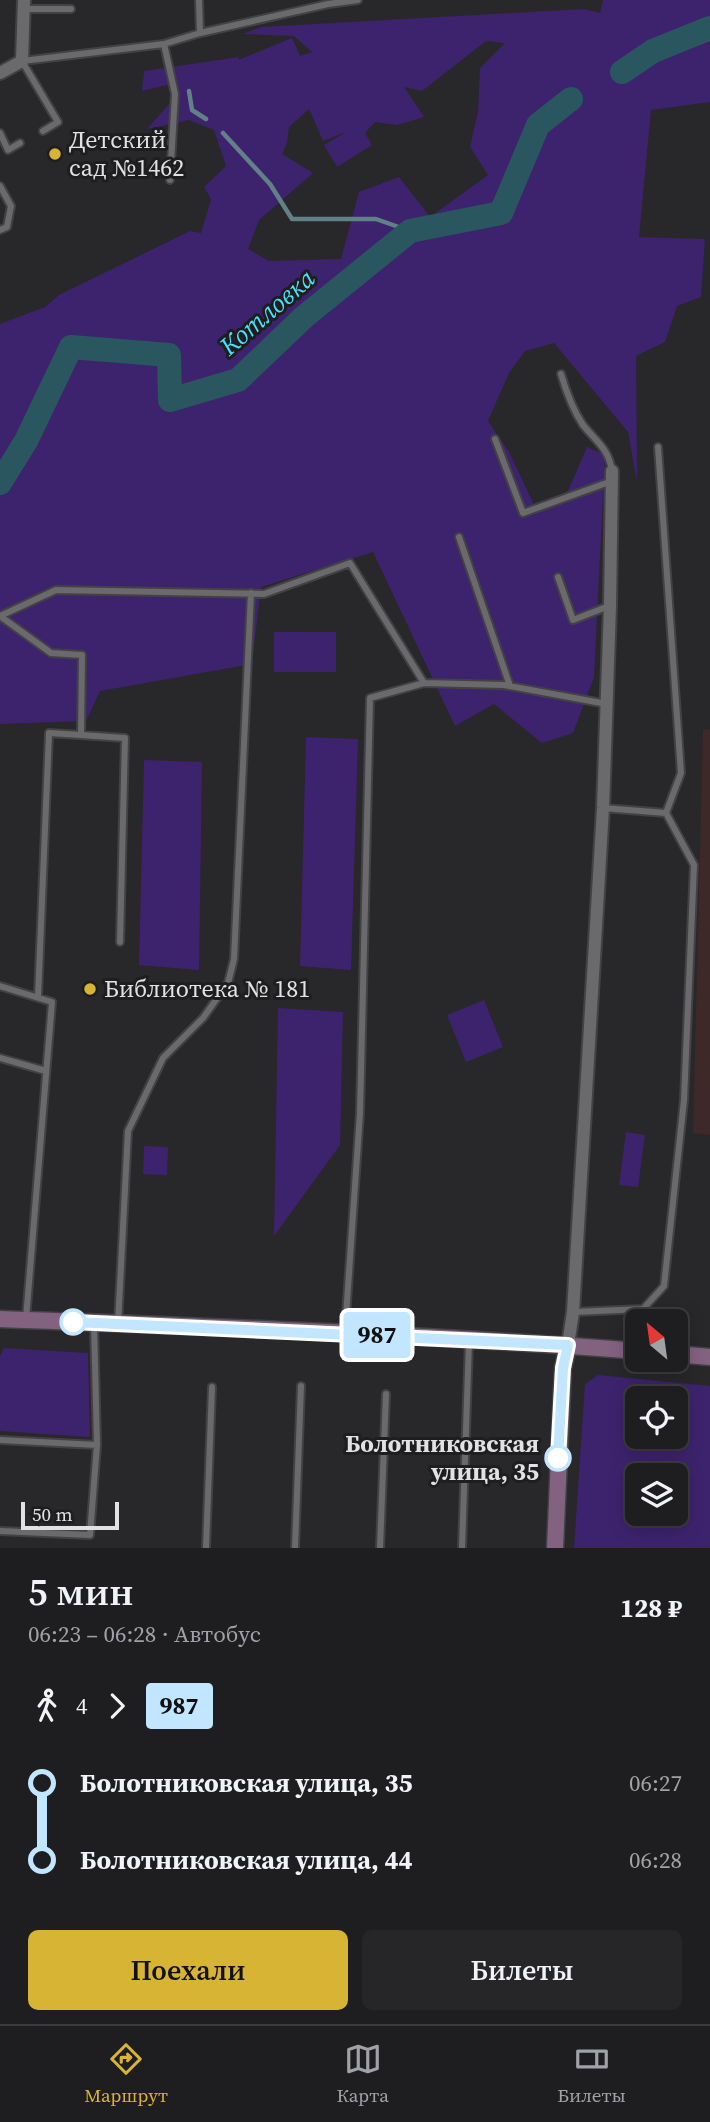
<!DOCTYPE html>
<html lang="ru">
<meta charset="utf-8">
<style>
:root{--surface:#1e1d20;--page:#262629;--text:#f1f3f6;--muted:#a1a2a5;--line:#3c3b3e;--accent:#d7b434}
body{margin:0;font-family:"Source Serif 4",serif;background:var(--page);color:var(--text);height:100vh;display:flex;flex-direction:column;font-size:26px;white-space:nowrap}
*{box-sizing:border-box;margin:0}
p{font-size:23px;color:var(--muted)}
.icon{flex:none;width:38px;height:38px;fill:none;stroke:currentColor;stroke-width:2;stroke-linecap:round;stroke-linejoin:round}
.map{position:relative;height:1548px;overflow:hidden}
.panel{display:flex;flex-direction:column;background:var(--surface);flex:1}
.panel>*{flex:none}
.badge{padding:0 14px;border-radius:5px;font-size:24px;line-height:46px}
.needle{width:46px;rotate:331deg}
.controls{position:absolute;left:625px;top:1309px;display:grid;gap:14px}
.controls a{display:grid;place-items:center;width:63px;height:63px;border-radius:10px;background:var(--surface);box-shadow:0 4px 18px #0003,0 0 0 2px var(--line);font-size:35px}
.scale{position:absolute;left:21px;bottom:18px;width:98px;box-sizing:border-box;padding-left:7px;border:4px solid #e2e2e4;border-top:0;font-size:19px;line-height:24px;white-space:nowrap;color:#e2e2e4;-webkit-text-stroke:5px #1e1d20;paint-order:stroke}
.map>.badge{position:absolute;translate:-50% -50%;box-shadow:0 0 0 4px #fff}
.legs{display:flex;align-items:center;gap:10px;height:77px;padding:0 28px;font-size:23px}
.legs p{margin-inline-start:auto}
.head{display:flex;align-items:center;justify-content:space-between;height:119px;padding:0 28px}
h1{font-size:38px;font-weight:600;line-height:52px}
.action{display:flex;gap:14px;margin-top:auto;padding:14px 28px}
.action a{flex:1;height:80px;border-radius:10px;background:var(--accent);color:#111;font-size:28px;font-weight:600;line-height:80px;text-align:center}
.action a+a{background:var(--page);color:var(--text)}
ul{padding:0 28px;list-style:none}
li{display:flex;align-items:center;gap:24px;height:77px;font-size:26px}
li i{display:grid;place-items:center;width:10px;height:100%;margin:0 9px;background:currentColor}
li i::after{content:'';width:18px;height:18px;margin:-9px;border:5px solid;border-radius:50%;background:var(--surface)}
li p{margin-inline-start:auto}
li:first-child i{background:linear-gradient(#0000 50%,currentColor 0)}
li:last-child i{background:linear-gradient(currentColor 50%,#0000 0)}
.tab-bar{display:flex;justify-content:space-around;align-items:center;height:98px;border-top:2px solid var(--line);background:var(--surface);font-size:19px;color:var(--muted)}
.tab-bar a{display:grid;justify-items:center;gap:4px}
.tab-bar .selected{color:var(--accent)}
.map>svg:first-child{display:block}
.industrial{fill:#3d2928}
.green{fill:#3d236d;fill-rule:evenodd}
.lines{fill:none;stroke-linecap:round;stroke-linejoin:round}
.stream{stroke:#618187;stroke-width:4.5}
.river{stroke:#2a575f;stroke-width:24}
.lane-casing{stroke:#424244;stroke-width:10}
.street-casing{stroke:#424244;stroke-width:16}
.secondary-casing{stroke:#424244;stroke-width:19}
.lane{stroke:#6a6a6d;stroke-width:6}
.street{stroke:#6a6a6d;stroke-width:12}
.secondary{stroke:#836280;stroke-width:16}
.line-1-casing{stroke:#fff;stroke-width:16}
.line-1{stroke:#c2e6ff;stroke-width:10}
.poi-dot{fill:#d7b434;stroke:#1e1d20;stroke-width:2.5}
.stop-1-dot{fill:#fff;stroke:#c2e6ff;stroke-width:3.5}
.labels{text-anchor:middle;stroke-width:6;stroke-linejoin:round;paint-order:stroke}
.poi-label{font-size:24px;fill:#e2e2e4;stroke:#1e1d20;text-anchor:start}
.stop-label{font-size:24px;font-weight:bold;fill:#e2e2e4;stroke:#1e1d20;text-anchor:end}
.water-label{font-size:26px;font-style:italic;fill:#4bdff8;stroke:#1e1d20}
</style>
<div class="map">
<svg width="710" height="1548" viewBox="0 0 710 1548">
<rect width="100%" height="100%" fill="#28272a"/>
<!-- industrial -->
<path class="industrial" d="M710,729V1135L693,1133L703,730Z"/>
<!-- green -->
<path class="green" d="M603,0H710V102L651,110L639,237L705,239L701,297L677,306L665,342L636,356L637,482L628,432L554,343L525,351L509,373L488,421L509,452L536,509L568,491L587,447L605,455L594,677L573,733L542,743L494,704L455,726L373,552L261,587L252,664L100,691L86,721L0,724V324L45,307L59,295L190,231L201,233L211,199L204,187L226,166L214,130L189,120L147,129L180,92L166,85L142,91L144,71L239,57L238,60L292,38L300,56L312,52L294,36L243,34L261,27L584,9L600,13ZM486,41L505,43L480,68L478,112L470,147L488,175L430,217L399,177L359,192L341,259L269,261L248,249L259,220L313,173L282,154L287,143L289,127L309,109L323,141L346,132L324,145L337,167L372,145L365,133L375,122L397,125L424,117L404,87L422,91Z
M274,632H336V672H274Z
M306,737L358,739L351,970L300,966Z
M144,760L202,762L199,970L139,965Z
M484,1000L503,1047L466,1062L447,1015Z
M278,1008L343,1012L340,1145L274,1236Z
M626,1132L645,1135L638,1187L619,1185Z
M144,1146L168,1147L167,1175L143,1174Z
M4,1348L88,1353L90,1437L0,1431V1356Z
M598,1375L710,1386V1548H574L585,1384ZM637,1398H676V1437H637ZM637,1475H676V1514H637Z"/>
<g class="lines">
<!-- stream -->
<path class="stream" d="M189,91L192,110L206,119
M223,133L270,184L292,219H376L410,231"/>
<!-- river -->
<path class="river" d="M622,72L653,51L710,28
M0,483L26,441L71,347L169,355L170,400L238,380L304,317L410,231L501,213L538,125L571,99"/>
<!-- lane casing -->
<g class="lane-casing">
<path id="lane" d="M199,0L200,33
M24,9H71
M164,44L175,94L170,180
M43,131L58,122L22,61L164,44L200,33L328,4L358,0
M0,133L8,150L20,143
M0,186L11,206L7,227L0,230
M561,374C566,391 573,410 583,425C596,441 609,449 612,471
M495,439L523,513L612,481
M658,447L681,773L666,813
M459,537L510,686
M558,577L573,620L609,606
M0,616L56,590L264,594L350,563L424,683L504,685L607,704
M0,616L51,653L82,655L81,735L49,733L38,997
M81,735L125,738L120,942
M0,986L52,1002L26,1319
M0,1058L46,1071
M573,1312L643,1309L664,1286L684,1100L694,865L666,813L603,808
M118,1324L128,1131L163,1058L203,1018L228,983L234,959L251,593
M345,1331L360,1113L370,698L424,683
M0,1440L97,1445
M0,1531L90,1535L97,1445L94,1323
M206,1548L212,1387
M295,1548L301,1386
M380,1548L386,1394
M462,1548L469,1341"/>
</g>
<!-- street casing -->
<g class="street-casing">
<path id="street" d="M0,73L22,61L24,0
M568,1345L573,1312L603,808L610,606L612,471"/>
</g>
<!-- secondary casing -->
<g class="secondary-casing">
<path id="secondary" d="M0,1319C212,1327 425,1334 637,1351
M676,1354L710,1357
M555,1548L563,1368L568,1345"/>
</g>
<!-- lane -->
<use href="#lane" class="lane"/>
<!-- street -->
<use href="#street" class="street"/>
<!-- secondary -->
<use href="#secondary" class="secondary"/>
</g>
<g class="lines">
<!-- line-1 casing -->
<g class="line-1-casing">
<path id="line-1" d="M73,1322L568,1345L563,1368L558,1458"/>
</g>
<!-- line-1 -->
<use href="#line-1" class="line-1"/>
</g>
<!-- markers -->
<g class="poi-dot">
<circle cx="55" cy="154" r="7"/>
<circle cx="90" cy="989" r="7"/>
</g>
<g class="stop-1-dot">
<circle cx="73" cy="1322" r="12"/>
<circle cx="558" cy="1458" r="12"/>
</g>
<g class="labels">
<!-- poi labels -->
<g class="poi-label">
<text x="69" y="148">Детский<tspan x="69" dy="28">сад №1462</tspan></text>
<text x="104" y="997">Библиотека № 181</text>
</g>
<!-- stop labels -->
<g class="stop-label">
<text x="539" y="1452">Болотниковская<tspan x="539" dy="28">улица, 35</tspan></text>
</g>
<!-- water labels -->
<g class="water-label">
<text transform="translate(267 312) rotate(-41)" y="9">Котловка</text>
</g>
</g>
</svg>
<div class="controls">
<a><svg class="needle" viewBox="-14 -14 28 28"><path d="M0-13l5 13h-10z" fill="#e53935"/><path d="M0 13l5-13h-10z" fill="#a1a2a5"/></svg></a>
<a><svg class="icon" aria-label="locate" viewBox="0 0 24 24"><circle cx="12" cy="12" r="6"/><path d="M12 2v4M12 18v4M2 12h4M18 12h4"/></svg></a>
<a><svg class="icon" aria-label="layers" viewBox="0 0 24 24"><path d="M12 4l9 5-9 5-9-5zM3 14l9 5 9-5"/></svg></a>
</div>
<div class="scale">50 m</div>
<b class="badge" style="left:377px;top:1335px;background:#c2e6ff;color:#111">987</b>
</div>
<section class="panel">
<div class="head"><div><h1>5 мин</h1><p>06:23 – 06:28 · Автобус</p></div><b>128 ₽</b></div>
<div class="legs"><svg class="icon" aria-label="walk" viewBox="0 0 24 24"><circle cx="13" cy="4" r="2"/><path d="M13 8l-2 6 4 7M11 14l-3 7M7 12l3-4h3l4 4"/></svg>4<svg class="icon" aria-label="forward" viewBox="0 0 24 24"><path d="M9 5l7 7-7 7"/></svg><b class="badge" style="background:#c2e6ff;color:#111">987</b></div>
<ul>
<li><i style="color:#c2e6ff"></i><b>Болотниковская улица, 35</b><p>06:27</p></li>
<li><i style="color:#c2e6ff"></i><b>Болотниковская улица, 44</b><p>06:28</p></li>
</ul>
<div class="action"><a>Поехали</a><a>Билеты</a></div>
</section>
<nav class="tab-bar">
<a class="selected"><svg class="icon" aria-label="directions" viewBox="0 0 24 24"><path d="M12 3l9 9-9 9-9-9zM9 14v-3h6M13 9l2 2-2 2"/></svg>Маршрут</a>
<a><svg class="icon" aria-label="map" viewBox="0 0 24 24"><path d="M3 6l6-2 6 2 6-2v14l-6 2-6-2-6 2zM9 4v14M15 6v14"/></svg>Карта</a>
<a><svg class="icon" aria-label="tickets" viewBox="0 0 24 24"><path d="M3 7h18v10H3zM15 7v10"/></svg>Билеты</a>
</nav>
